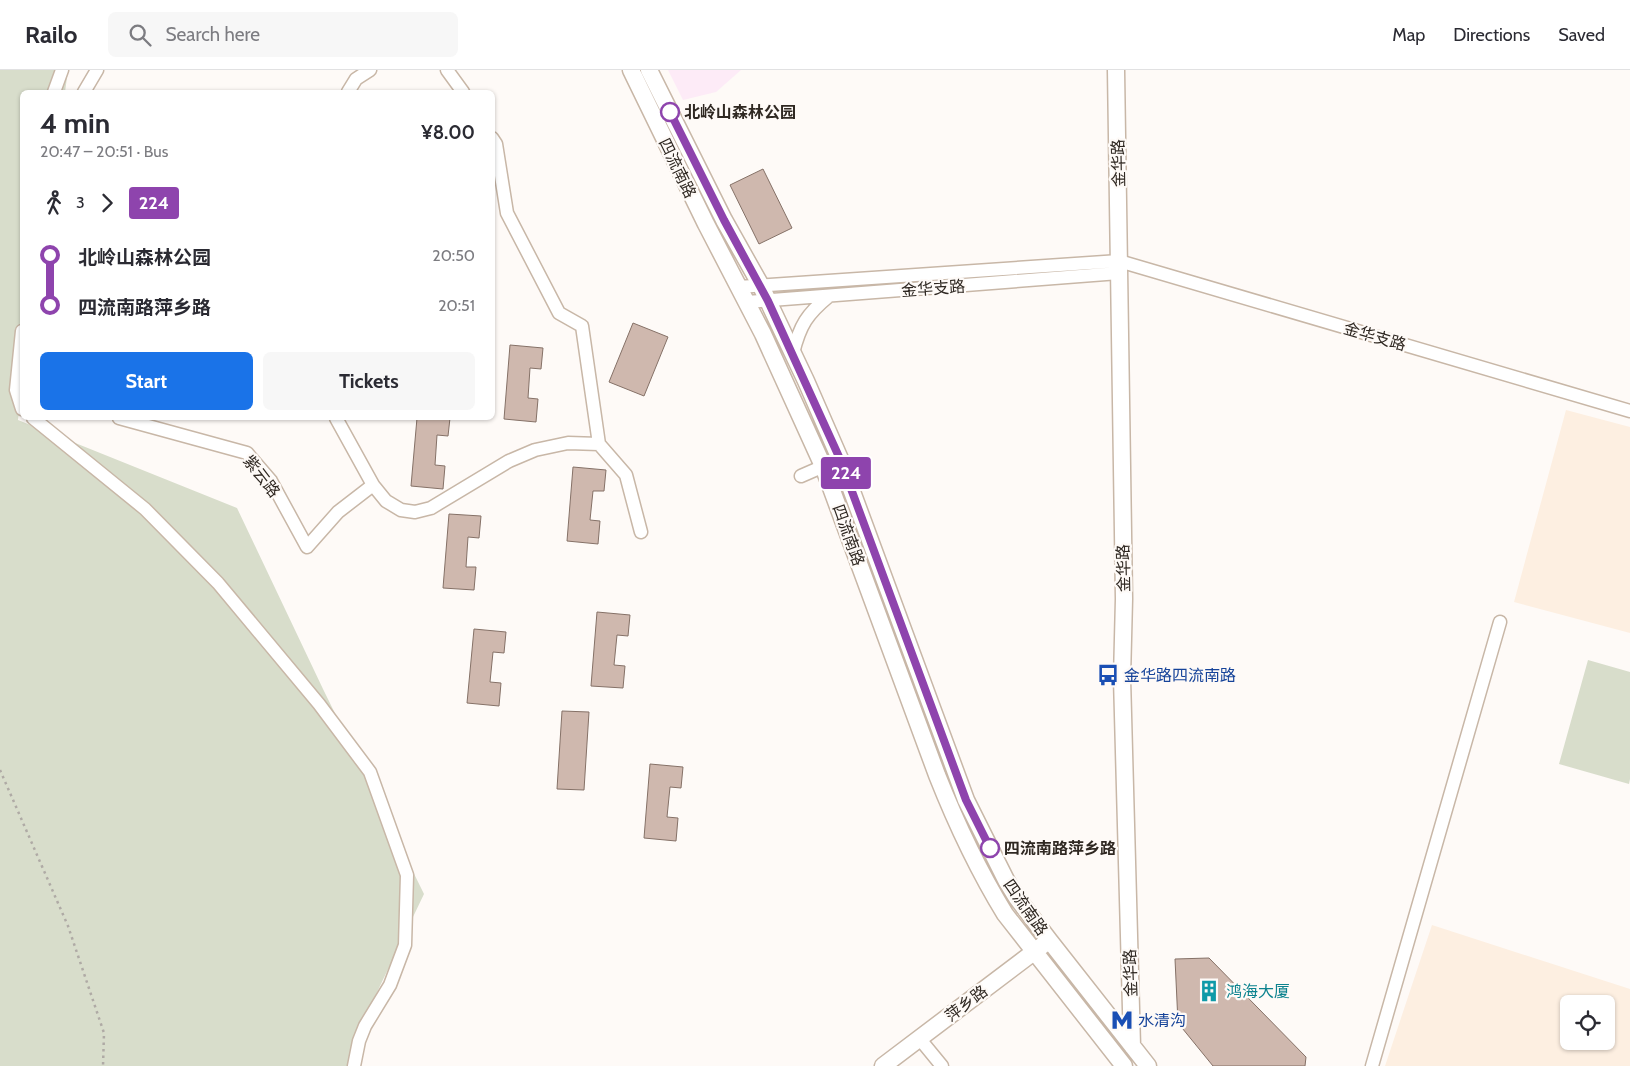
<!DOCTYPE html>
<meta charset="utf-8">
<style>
:root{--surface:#fff;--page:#f7f7f7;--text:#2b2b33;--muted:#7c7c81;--line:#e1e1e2;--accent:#1a73e8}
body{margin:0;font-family:Cabin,"Noto Sans SC",sans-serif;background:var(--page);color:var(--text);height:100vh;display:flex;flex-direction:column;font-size:19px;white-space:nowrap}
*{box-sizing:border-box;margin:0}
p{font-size:16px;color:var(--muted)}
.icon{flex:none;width:28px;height:28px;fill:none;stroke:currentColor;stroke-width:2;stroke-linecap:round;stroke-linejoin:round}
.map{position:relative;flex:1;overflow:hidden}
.panel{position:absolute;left:20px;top:20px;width:475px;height:330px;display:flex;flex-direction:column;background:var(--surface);border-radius:8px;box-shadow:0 1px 4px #0004}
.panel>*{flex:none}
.badge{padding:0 10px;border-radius:4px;font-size:18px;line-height:32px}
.tools{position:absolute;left:1560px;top:925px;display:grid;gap:10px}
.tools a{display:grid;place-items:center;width:55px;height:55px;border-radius:8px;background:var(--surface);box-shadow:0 1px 4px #0004;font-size:25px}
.map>.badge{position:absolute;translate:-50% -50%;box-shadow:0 0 0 2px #fff}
.legs{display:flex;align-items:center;gap:8px;height:55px;padding:0 20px;font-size:16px}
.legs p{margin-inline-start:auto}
.headline{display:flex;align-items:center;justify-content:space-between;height:85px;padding:0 20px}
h1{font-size:28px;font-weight:800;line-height:38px}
.primary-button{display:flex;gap:10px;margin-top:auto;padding:10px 20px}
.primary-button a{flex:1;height:58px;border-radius:8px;background:var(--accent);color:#fff;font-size:20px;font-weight:800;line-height:58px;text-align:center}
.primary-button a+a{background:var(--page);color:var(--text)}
ul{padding:0 20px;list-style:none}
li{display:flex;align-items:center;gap:18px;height:50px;font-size:19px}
li i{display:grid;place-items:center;width:8px;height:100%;margin:0 6px;background:currentColor}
li i::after{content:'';width:12px;height:12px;margin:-6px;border:4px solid;border-radius:50%;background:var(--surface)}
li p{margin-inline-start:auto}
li:first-child i{background:linear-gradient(#0000 50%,currentColor 0)}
li:last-child i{background:linear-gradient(currentColor 50%,#0000 0)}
header{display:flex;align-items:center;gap:30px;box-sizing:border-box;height:70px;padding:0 25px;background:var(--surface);border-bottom:1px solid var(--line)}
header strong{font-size:24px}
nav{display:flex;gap:28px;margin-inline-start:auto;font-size:18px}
.search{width:350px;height:45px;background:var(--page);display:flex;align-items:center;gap:12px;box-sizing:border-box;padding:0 18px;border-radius:8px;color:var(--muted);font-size:19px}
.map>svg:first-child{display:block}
.commercial{fill:#fdebf7}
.built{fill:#fdefe1;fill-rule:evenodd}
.green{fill:#d8ddcb}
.building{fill:#cfb8ae;stroke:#857167}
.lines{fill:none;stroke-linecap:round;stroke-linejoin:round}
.minor-casing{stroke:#c8b7a7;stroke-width:15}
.major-casing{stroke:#c8b7a7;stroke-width:19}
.path{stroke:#afaaa5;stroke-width:2.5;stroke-dasharray:2.5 4;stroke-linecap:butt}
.minor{stroke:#fff;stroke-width:12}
.major{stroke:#fff;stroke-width:16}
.line-1-casing{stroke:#fff;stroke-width:11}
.line-1{stroke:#8e44ad;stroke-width:8}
.stop-1-dot{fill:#fff;stroke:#8e44ad;stroke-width:2.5}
.labels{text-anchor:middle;stroke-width:4.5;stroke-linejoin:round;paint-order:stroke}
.stop-label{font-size:16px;font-weight:bold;fill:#2f2822;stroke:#fefaf7;text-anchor:start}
.street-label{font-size:16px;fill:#2f2822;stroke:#fefaf7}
.transit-label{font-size:16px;fill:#164399;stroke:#fefaf7;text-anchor:start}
.culture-label{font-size:16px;fill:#0d838f;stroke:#fefaf7;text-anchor:start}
</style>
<header>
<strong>Railo</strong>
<div class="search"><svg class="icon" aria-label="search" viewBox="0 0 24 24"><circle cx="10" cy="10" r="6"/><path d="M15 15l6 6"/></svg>Search here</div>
<nav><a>Map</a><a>Directions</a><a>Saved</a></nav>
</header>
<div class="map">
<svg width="1630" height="996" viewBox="0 0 1630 996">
<rect width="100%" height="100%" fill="#fefaf7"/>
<!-- commercial -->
<path class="commercial" d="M668,0H741L716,22L683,30Z"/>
<!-- built -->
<path class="built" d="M1566,340L1630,357V563L1514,532Z
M1432,855L1630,919V996H1385ZM1569,934H1606V971H1569Z"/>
<!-- green -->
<path class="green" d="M0,0H68L65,22H22V318L18,350L237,438L323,619L424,824L357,964L347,996H0Z
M1588,590L1630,602V709L1629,714L1559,694Z"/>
<!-- building -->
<path class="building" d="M763,99L792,158L759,174L730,115Z
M633,253L668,267L644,326L609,312Z
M510,275L543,278L541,299L530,298L528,328L538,329L536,352L504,349Z
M417,348H450L448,366L437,365L435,395L445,396L443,419L411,416Z
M573,397L606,400L604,421H593L590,450L600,451L598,474L567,471Z
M449,444L481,446L479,468L468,467L466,497H476L474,520L443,518Z
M597,542L630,545L628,566L617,565L614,595L625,596L623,618L591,616Z
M474,559L506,562L504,583L493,582L490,612L501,613L499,636L467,633Z
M562,641L589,642L584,720L557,719Z
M650,694L683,697L681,718L670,717L667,747L678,748L676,771L644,768Z
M1209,888L1306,987L1305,996H1213L1178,953L1175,889Z"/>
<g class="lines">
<!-- minor casing -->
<g class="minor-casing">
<path id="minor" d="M447,0L463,22
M54,22L62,0
M84,22L97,0
M348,22L356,9L370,0
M492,68L496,74L507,143L559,243L582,256L599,374L626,405L641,462
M739,217L1119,191L1630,341
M747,232L1119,203
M22,261L16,320L22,339
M793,283C800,255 807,244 829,226
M33,348L145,439L218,513L319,634L370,702L407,805L405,875L390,915L365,956L359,971L354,996
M119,348L247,383L271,411L307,477L338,442L373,415
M336,348L373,415L386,431L401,440L415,442L431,438L509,391L535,380L568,373L599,374
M801,406L840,389
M919,968L942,996
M1372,996L1500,552"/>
</g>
<!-- major casing -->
<g class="major-casing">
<path id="major" d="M631,0L706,154L763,264L823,396L937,705C956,753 978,800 1005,844L1124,996
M649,0L724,150L760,214L806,311L840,389L966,730L1006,810L1017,828L1049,870L1148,996
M1116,0L1124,529L1122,608L1132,976
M883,996L1043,875"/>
</g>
<!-- path -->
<path class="path" d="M0,700L68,856L104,963L103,996"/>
<!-- minor -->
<use href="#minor" class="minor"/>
<!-- major -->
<use href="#major" class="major"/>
</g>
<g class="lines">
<!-- line-1 casing -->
<g class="line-1-casing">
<path id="line-1" d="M670,42L724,150L768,231L840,389L966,730L990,778"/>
</g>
<!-- line-1 -->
<use href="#line-1" class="line-1"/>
</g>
<!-- icons -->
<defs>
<g id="bus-bare" transform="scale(1.725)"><path d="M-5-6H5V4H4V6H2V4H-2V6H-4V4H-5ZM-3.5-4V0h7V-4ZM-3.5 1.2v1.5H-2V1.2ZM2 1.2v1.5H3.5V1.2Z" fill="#1a4fb4" stroke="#fefaf7" stroke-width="2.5" paint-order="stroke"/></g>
<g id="building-bare" transform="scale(1.725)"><path d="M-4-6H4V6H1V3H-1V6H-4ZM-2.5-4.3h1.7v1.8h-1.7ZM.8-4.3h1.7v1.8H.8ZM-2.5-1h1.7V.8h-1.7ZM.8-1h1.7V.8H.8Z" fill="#0f9aa8" stroke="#fefaf7" stroke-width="2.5" paint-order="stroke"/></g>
<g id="metro-bare" transform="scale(1.725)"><path d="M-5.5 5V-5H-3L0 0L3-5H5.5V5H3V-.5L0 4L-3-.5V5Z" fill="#1a4fb4" stroke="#fefaf7" stroke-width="2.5" paint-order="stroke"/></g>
</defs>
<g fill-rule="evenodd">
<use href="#bus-bare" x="1108" y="605"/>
<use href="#building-bare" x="1209" y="921"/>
<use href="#metro-bare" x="1122" y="950"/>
</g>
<!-- markers -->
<g class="stop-1-dot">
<circle cx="670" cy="42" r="9"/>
<circle cx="990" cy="778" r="9"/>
</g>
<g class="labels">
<!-- stop labels -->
<g class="stop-label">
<text x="684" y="48">北岭山森林公园</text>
<text x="1004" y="784">四流南路萍乡路</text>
</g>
<!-- street labels -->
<g class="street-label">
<text transform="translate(1118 93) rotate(-91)" y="6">金华路</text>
<text transform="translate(678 98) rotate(64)" y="6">四流南路</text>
<text transform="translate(933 218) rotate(-4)" y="6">金华支路</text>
<text transform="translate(1375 266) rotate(16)" y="6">金华支路</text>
<text transform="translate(262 406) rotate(52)" y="6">紫云路</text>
<text transform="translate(849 465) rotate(70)" y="6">四流南路</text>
<text transform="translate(1123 498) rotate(-91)" y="6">金华路</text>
<text transform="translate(1026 837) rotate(55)" y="6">四流南路</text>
<text transform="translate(1130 903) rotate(-92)" y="6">金华路</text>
<text transform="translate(966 933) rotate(-37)" y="6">萍乡路</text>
</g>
<!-- transit labels -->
<g class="transit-label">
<text x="1124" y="611">金华路四流南路</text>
<text x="1138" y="956">水清沟</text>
</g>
<!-- culture labels -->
<g class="culture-label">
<text x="1226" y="927">鸿海大厦</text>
</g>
</g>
</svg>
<div class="tools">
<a><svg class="icon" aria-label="locate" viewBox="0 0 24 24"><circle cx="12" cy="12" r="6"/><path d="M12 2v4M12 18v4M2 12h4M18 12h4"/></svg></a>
</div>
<b class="badge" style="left:846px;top:403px;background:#8e44ad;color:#fff">224</b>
<section class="panel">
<div class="headline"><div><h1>4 min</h1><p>20:47 – 20:51 · Bus</p></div><b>¥8.00</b></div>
<div class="legs"><svg class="icon" aria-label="walk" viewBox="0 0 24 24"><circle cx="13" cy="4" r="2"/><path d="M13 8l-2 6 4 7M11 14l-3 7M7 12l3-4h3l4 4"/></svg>3<svg class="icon" aria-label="forward" viewBox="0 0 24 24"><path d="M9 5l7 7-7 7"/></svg><b class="badge" style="background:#8e44ad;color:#fff">224</b></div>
<ul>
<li><i style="color:#8e44ad"></i><b>北岭山森林公园</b><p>20:50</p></li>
<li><i style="color:#8e44ad"></i><b>四流南路萍乡路</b><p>20:51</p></li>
</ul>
<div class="primary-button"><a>Start</a><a>Tickets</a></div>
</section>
</div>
